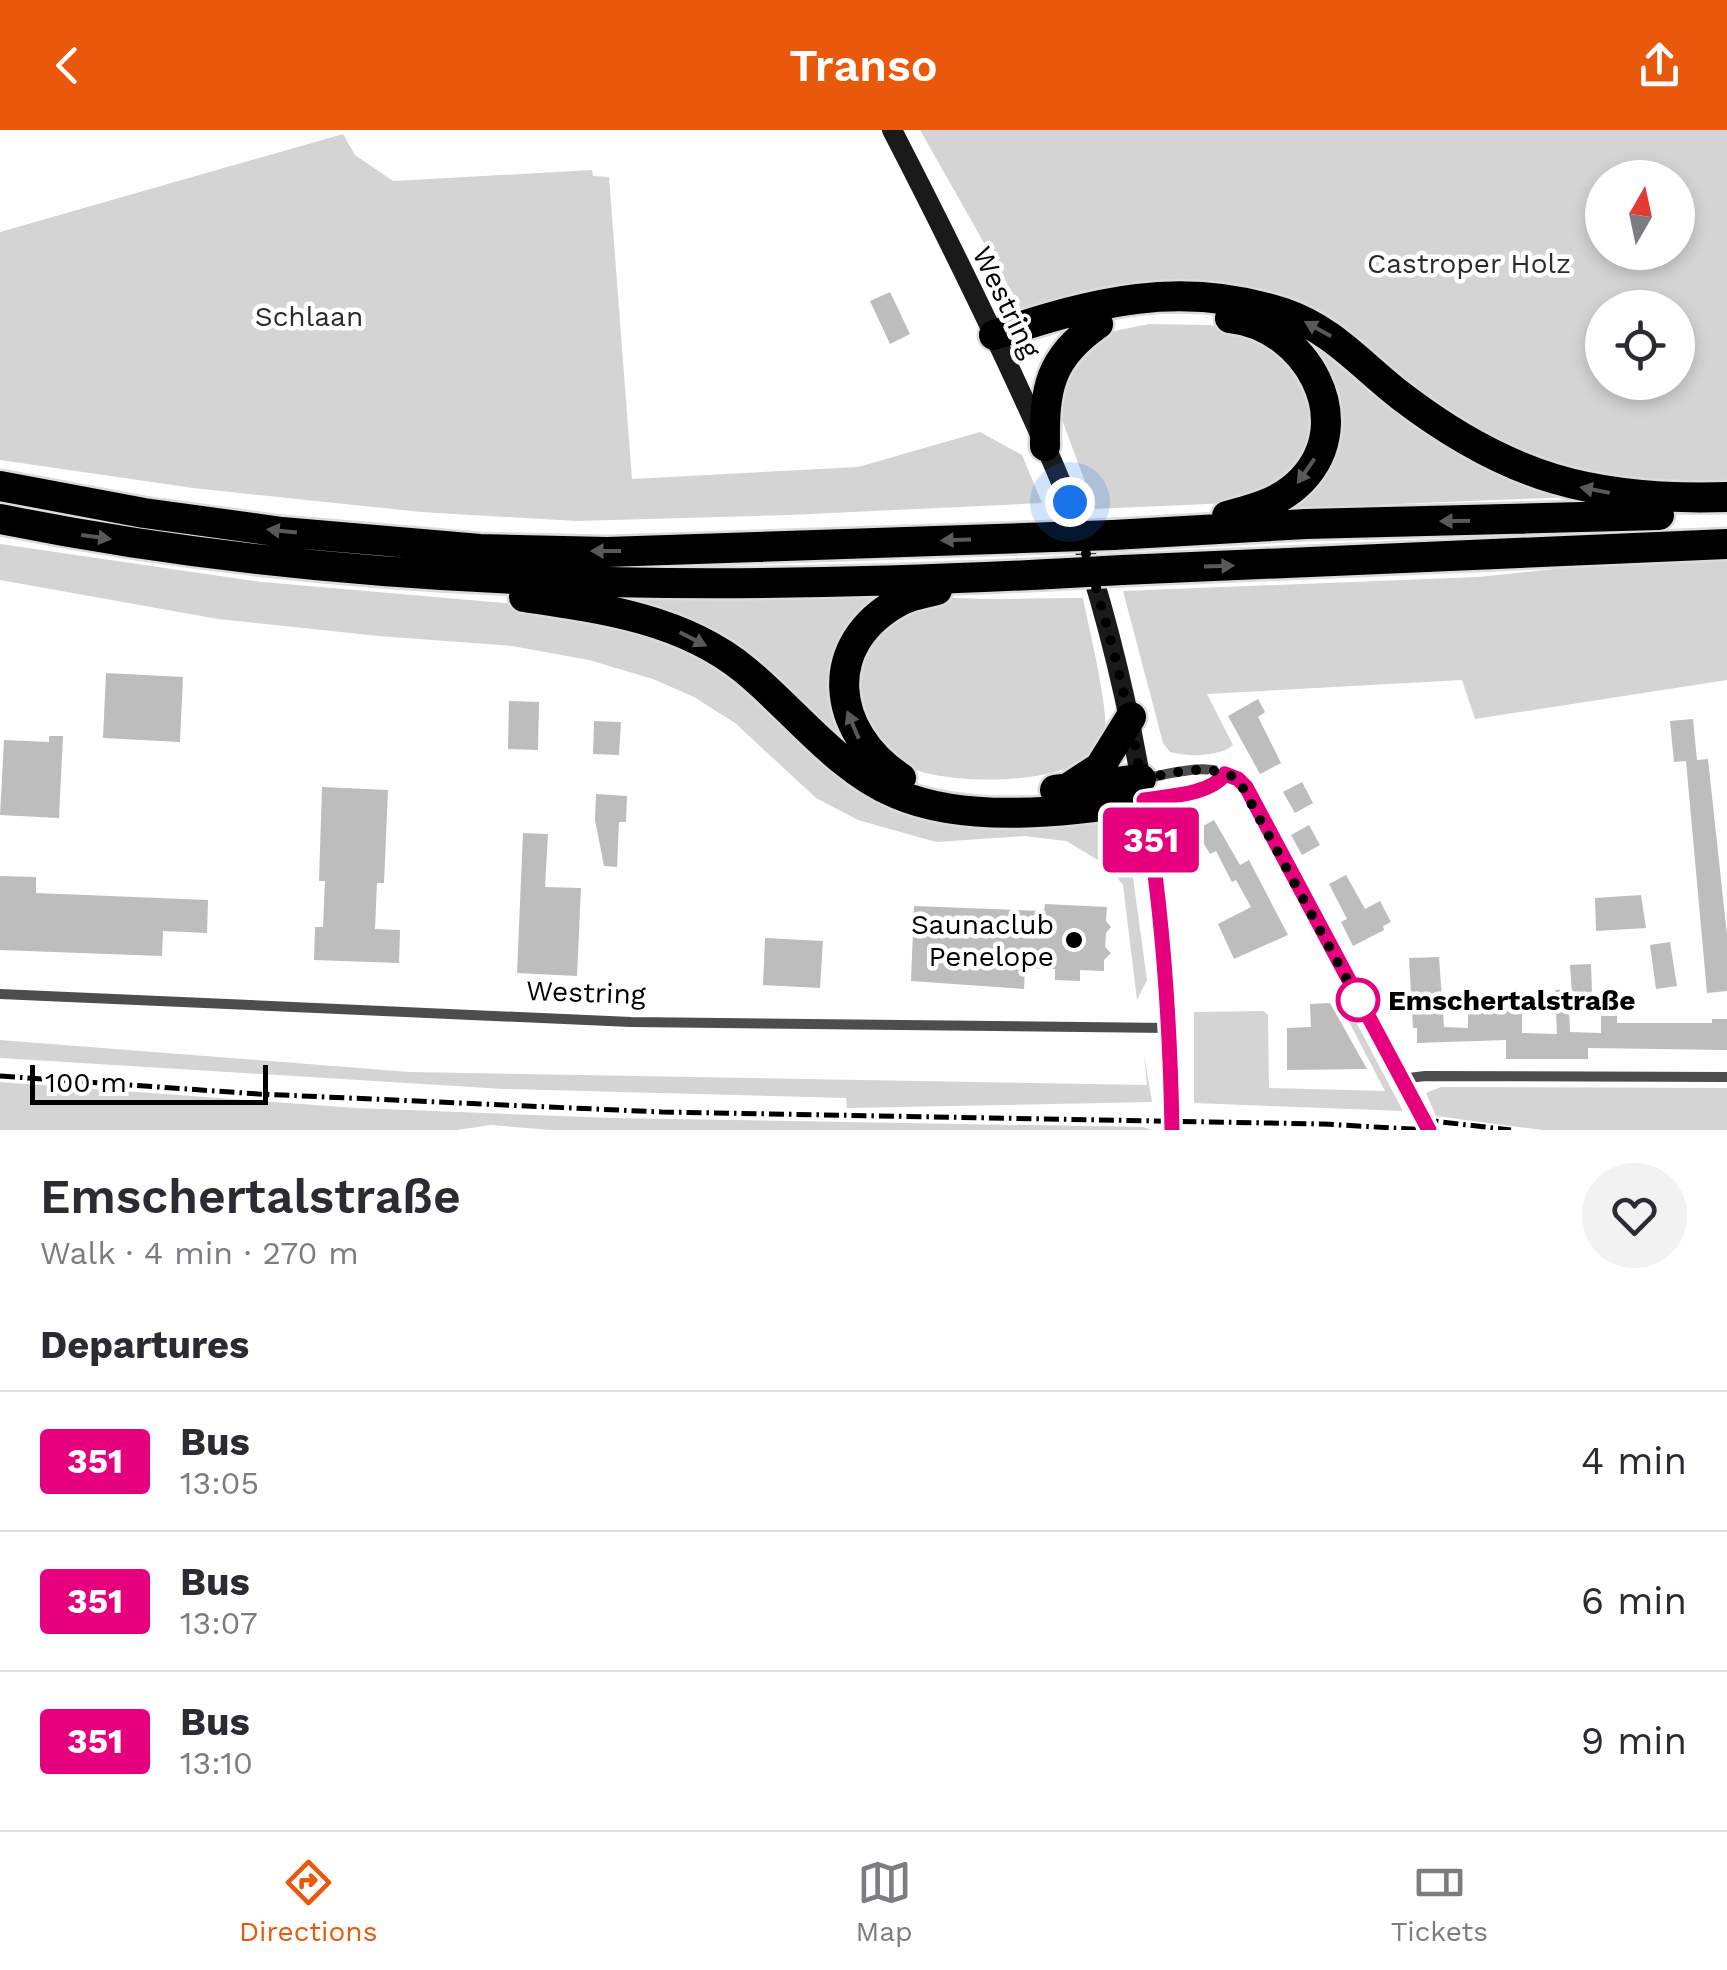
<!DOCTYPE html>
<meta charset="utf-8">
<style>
:root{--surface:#fff;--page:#f2f2f3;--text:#2b2b33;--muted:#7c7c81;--line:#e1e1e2;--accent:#ea580c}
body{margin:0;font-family:"Work Sans",sans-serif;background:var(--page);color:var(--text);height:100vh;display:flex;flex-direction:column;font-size:38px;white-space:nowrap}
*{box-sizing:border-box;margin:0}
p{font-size:32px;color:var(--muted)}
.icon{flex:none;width:55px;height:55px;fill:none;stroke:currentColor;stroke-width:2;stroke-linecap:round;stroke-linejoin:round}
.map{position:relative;height:1000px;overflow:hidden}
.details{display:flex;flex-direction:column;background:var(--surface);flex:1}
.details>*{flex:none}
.badge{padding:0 20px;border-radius:8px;font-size:35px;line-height:65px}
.needle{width:65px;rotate:9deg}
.buttons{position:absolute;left:1585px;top:30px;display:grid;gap:20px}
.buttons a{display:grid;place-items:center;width:110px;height:110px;border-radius:50%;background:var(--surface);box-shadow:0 5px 15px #0003;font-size:50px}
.scale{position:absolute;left:30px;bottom:25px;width:238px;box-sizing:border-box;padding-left:10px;border:5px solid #000;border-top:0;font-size:28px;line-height:35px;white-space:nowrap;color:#000;-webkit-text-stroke:8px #fff;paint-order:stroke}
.you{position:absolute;width:50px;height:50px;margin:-25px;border:8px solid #fff;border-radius:50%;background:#1a73e8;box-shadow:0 0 0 15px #1a73e833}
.map>.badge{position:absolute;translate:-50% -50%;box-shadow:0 0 0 5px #fff}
h2{padding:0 40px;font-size:38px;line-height:90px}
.round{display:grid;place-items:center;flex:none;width:105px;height:105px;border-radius:52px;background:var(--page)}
.headline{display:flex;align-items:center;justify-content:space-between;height:170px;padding:0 40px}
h1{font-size:48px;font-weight:600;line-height:75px}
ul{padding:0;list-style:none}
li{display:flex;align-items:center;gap:30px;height:140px;padding:0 40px;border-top:2px solid var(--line)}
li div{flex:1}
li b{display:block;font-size:38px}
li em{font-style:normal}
li .badge{min-width:110px;font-weight:700;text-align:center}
header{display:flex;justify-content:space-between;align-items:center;height:130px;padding:0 40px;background:var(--accent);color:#fff;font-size:45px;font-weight:600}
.tabs{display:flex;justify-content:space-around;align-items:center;height:140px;border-top:2px solid var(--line);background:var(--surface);font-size:28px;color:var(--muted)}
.tabs a{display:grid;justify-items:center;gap:5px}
.tabs .selected{color:var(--accent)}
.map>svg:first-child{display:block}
.green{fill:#d4d4d4;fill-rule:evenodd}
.building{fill:#bdbdbd}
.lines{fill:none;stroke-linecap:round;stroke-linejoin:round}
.motorway-casing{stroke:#dbdbdb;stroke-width:35}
.minor{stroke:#4d4d4d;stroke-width:10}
.secondary{stroke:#1a1a1a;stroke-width:20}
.motorway{stroke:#000;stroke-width:30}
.rail{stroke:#000;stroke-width:5;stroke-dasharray:15 5 2.5 5;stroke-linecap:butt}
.motorway-bridge-casing{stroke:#dbdbdb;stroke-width:35;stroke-linecap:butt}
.motorway-bridge{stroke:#000;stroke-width:30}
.oneway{fill:#595959}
.line-casing{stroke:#fff;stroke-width:22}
.line{stroke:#e6007e;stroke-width:15}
.walk{stroke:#000;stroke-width:10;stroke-dasharray:0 18}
.poi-dot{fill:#000;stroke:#fff;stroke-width:4}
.stop-dot{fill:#fff;stroke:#e6007e;stroke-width:5}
.labels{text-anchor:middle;stroke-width:9;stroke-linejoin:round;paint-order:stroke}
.park-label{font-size:28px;fill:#2b2b2b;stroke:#fff}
.street-label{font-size:28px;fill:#000;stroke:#fff}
.poi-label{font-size:28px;fill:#000;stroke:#fff;text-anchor:end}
.stop-label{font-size:28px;font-weight:bold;fill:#000;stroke:#fff;text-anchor:start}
</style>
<header><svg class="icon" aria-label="back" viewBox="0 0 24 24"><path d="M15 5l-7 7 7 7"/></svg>Transo<svg class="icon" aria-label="share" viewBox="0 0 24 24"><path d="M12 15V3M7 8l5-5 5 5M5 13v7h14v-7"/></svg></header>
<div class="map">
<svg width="1727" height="1000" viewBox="0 0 1727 1000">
<rect width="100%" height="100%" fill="#fff"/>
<!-- green -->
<path class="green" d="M920,0H1727V352C1616,356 1524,337 1433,271C1373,228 1328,178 1254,160C1173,140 1099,160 1021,178ZM1602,48H1678V122H1602ZM1602,178H1678V252H1602Z
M343,4L355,25L393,51L592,40L593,46L609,47L632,349L858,337L980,302L1022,325L1042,373L789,385L577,391L421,382L193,358L0,330V102Z
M1280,191L1596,366L1276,379L1330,314Z
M1149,194L1210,195L1260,205L1302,243L1314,285L1306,319L1290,346L1256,368L1229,373L1095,379L1060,284V260L1074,223L1100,204Z
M0,414L262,452L528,475L634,496L717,535L850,650L1097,689C1115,693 1125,699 1129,718L1147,850L1137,870L1123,755L1108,736L1066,711L1024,706L936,712L858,690L816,668L735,593L694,567L653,549L589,530L512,516L378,506L218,489L0,450Z
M1727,431V550L1475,589L1462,550L1207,564L1233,615C1220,627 1187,627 1170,622L1163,613L1123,461L1478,447L1564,438Z
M888,462L851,496L856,621L806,586L605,466Z
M1083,468C1088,495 1112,590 1104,610C1085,658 942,657 905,635C886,623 865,599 857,578C855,571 856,562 856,555C858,506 895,483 939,470C952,466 970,469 984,469C1017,469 1050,468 1083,468Z
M1335,865H1342L1403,981L1194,973V882H1201L1263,881L1268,885L1269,958L1385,961Z
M0,910L409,942L1147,955L1144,924L1152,972L847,978L846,968L504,959L0,928Z
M0,952L356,978L612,988L1143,997L1152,1000H551L491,995L457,1000H0Z
M1441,957L1727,958V1000H1542L1436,986L1426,963Z"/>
<!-- building -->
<path class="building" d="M890,162L910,204L890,214L870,171Z
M106,543L183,547L180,612L103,608Z
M1258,569L1265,582L1258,587L1281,633L1260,644L1228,586Z
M509,571L539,572L538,620L508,619Z
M1693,589L1697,630L1674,632L1670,591Z
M594,591L621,592L619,625L593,624Z
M49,606H63L59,688L0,685L4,610L49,612Z
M1708,629L1727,805V861L1707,863L1686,631Z
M1302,652L1313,673L1295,683L1283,662Z
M322,657L388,660L384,753H377L375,799L400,800L399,833L314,830L315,797H323L325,751H319Z
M596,664L627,666L626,692H619L617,737L604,736L595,690Z
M1214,690L1240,735L1249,730L1288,805L1234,829L1218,794L1251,777L1236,750L1232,752L1216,721L1210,724L1196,700Z
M1309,695L1320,715L1302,725L1291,705Z
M523,703L548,704L545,757L581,758L577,846L517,843Z
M1346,745L1365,779L1380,771L1391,792L1383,796L1384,800L1353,816L1341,792L1347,789L1329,754Z
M0,746L36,747V763L208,770L207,803L163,801L162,826L0,820Z
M1641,765L1646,798L1596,801L1595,768Z
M1045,774L1107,777L1106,791L1111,797L1106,803L1105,817L1111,823L1104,830V841L1080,840V851L1055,850V839L1025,838L1024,859L911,851L914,776L1044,781Z
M765,808L823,811L820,858L763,855Z
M1670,812L1677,856L1656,859L1650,815Z
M1439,827L1444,897L1468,898V884H1479V872H1491V876H1522V903L1557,904L1555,860L1568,859L1570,902L1601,903V886H1617V893H1712V889H1727V920L1588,918V929H1506V910L1417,913V898H1413L1409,828Z
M1591,834L1592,863L1572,864L1570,835Z
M1330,873L1367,939L1287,940V898L1311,897L1310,874Z"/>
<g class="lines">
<!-- motorway casing -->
<g class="motorway-casing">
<path id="motorway" d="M994,205C1095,172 1179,149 1284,183C1332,199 1362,236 1401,266C1508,348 1594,371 1727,367
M1045,316C1044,259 1049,228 1098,194
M0,356L144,383L282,402L480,419L607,422L1053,407
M1227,386C1256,378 1281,372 1302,350C1359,290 1306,196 1230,188
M0,389C351,460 712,462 1069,443
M1113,405L1306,394L1659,385
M1122,440L1727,414
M524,467C601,478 683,489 745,540C794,580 837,639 897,664C967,694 1070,682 1144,670
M901,648C831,602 820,514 900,471C911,465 925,463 937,460
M1071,656L1100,637L1131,587
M1055,660L1141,649"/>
</g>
<!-- minor -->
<path class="minor" d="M1147,648C1180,642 1220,628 1246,657L1429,1000
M1148,670C1171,666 1210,665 1225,644
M0,864L631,892L1169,898
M1401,949L1425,946L1727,947"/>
<!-- secondary -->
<path class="secondary" d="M892,0C937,87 981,176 1022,265C1038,301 1057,338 1070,376C1141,577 1169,787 1172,1000"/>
<!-- motorway -->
<use href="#motorway" class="motorway"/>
<!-- rail -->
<path class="rail" d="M0,946L259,964L662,982L1323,994L1429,1000
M1416,989L1511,1000"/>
<!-- motorway-bridge casing -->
<g class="motorway-bridge-casing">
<path id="motorway-bridge" d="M1053,407L1113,405
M1069,443L1122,440"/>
</g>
<!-- motorway-bridge -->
<use href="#motorway-bridge" class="motorway-bridge"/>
</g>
<!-- one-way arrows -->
<defs><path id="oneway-solid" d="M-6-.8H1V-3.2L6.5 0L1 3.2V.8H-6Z" transform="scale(2.5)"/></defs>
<g class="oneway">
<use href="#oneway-solid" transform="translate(1318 199) rotate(-151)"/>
<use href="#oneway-solid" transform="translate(1306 341) rotate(125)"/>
<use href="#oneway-solid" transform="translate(1595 360) rotate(-169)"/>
<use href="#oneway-solid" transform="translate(1455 391) rotate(179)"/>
<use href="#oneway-solid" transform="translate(282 401) rotate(-174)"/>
<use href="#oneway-solid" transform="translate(96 407) rotate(8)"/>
<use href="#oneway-solid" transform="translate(956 410) rotate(178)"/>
<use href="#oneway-solid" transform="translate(606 421) rotate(180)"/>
<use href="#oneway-solid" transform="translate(1219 436) rotate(-2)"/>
<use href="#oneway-solid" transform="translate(693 509) rotate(27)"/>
<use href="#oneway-solid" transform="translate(853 595) rotate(-113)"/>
</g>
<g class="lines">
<!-- line casing -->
<g class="line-casing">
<path id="line" d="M1172,1000C1170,889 1163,780 1144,670C1168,666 1210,665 1225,644L1238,649L1246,657L1429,1000"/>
</g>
<!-- line -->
<use href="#line" class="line"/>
<!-- walk -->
<path class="walk" d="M1070,372C1099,464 1125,554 1141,649C1175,643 1207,632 1238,649L1358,870"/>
</g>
<!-- markers -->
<circle class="poi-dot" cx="1074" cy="810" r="10"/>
<circle class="stop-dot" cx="1358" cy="870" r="20"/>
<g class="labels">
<!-- park labels -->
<g class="park-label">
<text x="1469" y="143">Castroper Holz</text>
<text x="309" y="196">Schlaan</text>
</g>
<!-- street labels -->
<g class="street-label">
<text transform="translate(1007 172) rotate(64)" y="10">Westring</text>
<text transform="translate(586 862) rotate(2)" y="10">Westring</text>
</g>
<!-- poi labels -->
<g class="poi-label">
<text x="1054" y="804">Saunaclub<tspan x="1054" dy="32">Penelope</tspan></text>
</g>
<!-- stop labels -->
<g class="stop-label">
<text x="1388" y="880">Emschertalstraße</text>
</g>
</g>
</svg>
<div class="buttons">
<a><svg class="needle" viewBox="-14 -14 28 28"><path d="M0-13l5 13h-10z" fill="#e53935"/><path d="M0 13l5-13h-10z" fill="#7c7c81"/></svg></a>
<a><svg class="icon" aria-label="locate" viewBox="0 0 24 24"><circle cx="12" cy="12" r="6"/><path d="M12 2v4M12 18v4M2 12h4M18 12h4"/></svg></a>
</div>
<div class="scale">100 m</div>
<div class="you" style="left:1070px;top:372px"></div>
<b class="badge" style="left:1151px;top:710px;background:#e6007e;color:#fff">351</b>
</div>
<section class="details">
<div class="headline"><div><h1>Emschertalstraße</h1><p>Walk · 4 min · 270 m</p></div><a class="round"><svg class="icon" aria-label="heart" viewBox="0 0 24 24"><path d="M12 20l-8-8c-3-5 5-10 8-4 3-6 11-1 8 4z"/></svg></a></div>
<h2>Departures</h2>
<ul>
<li><span class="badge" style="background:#e6007e;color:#fff">351</span><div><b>Bus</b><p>13:05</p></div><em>4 min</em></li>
<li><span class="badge" style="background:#e6007e;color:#fff">351</span><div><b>Bus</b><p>13:07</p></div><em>6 min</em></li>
<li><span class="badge" style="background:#e6007e;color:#fff">351</span><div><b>Bus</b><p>13:10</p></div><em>9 min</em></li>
</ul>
</section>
<nav class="tabs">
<a class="selected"><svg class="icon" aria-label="directions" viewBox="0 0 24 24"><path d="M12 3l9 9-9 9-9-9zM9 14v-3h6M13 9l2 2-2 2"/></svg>Directions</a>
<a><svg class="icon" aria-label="map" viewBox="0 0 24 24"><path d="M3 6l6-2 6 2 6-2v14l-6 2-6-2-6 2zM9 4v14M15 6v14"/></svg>Map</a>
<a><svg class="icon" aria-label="tickets" viewBox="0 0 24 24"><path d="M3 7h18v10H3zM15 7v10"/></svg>Tickets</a>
</nav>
